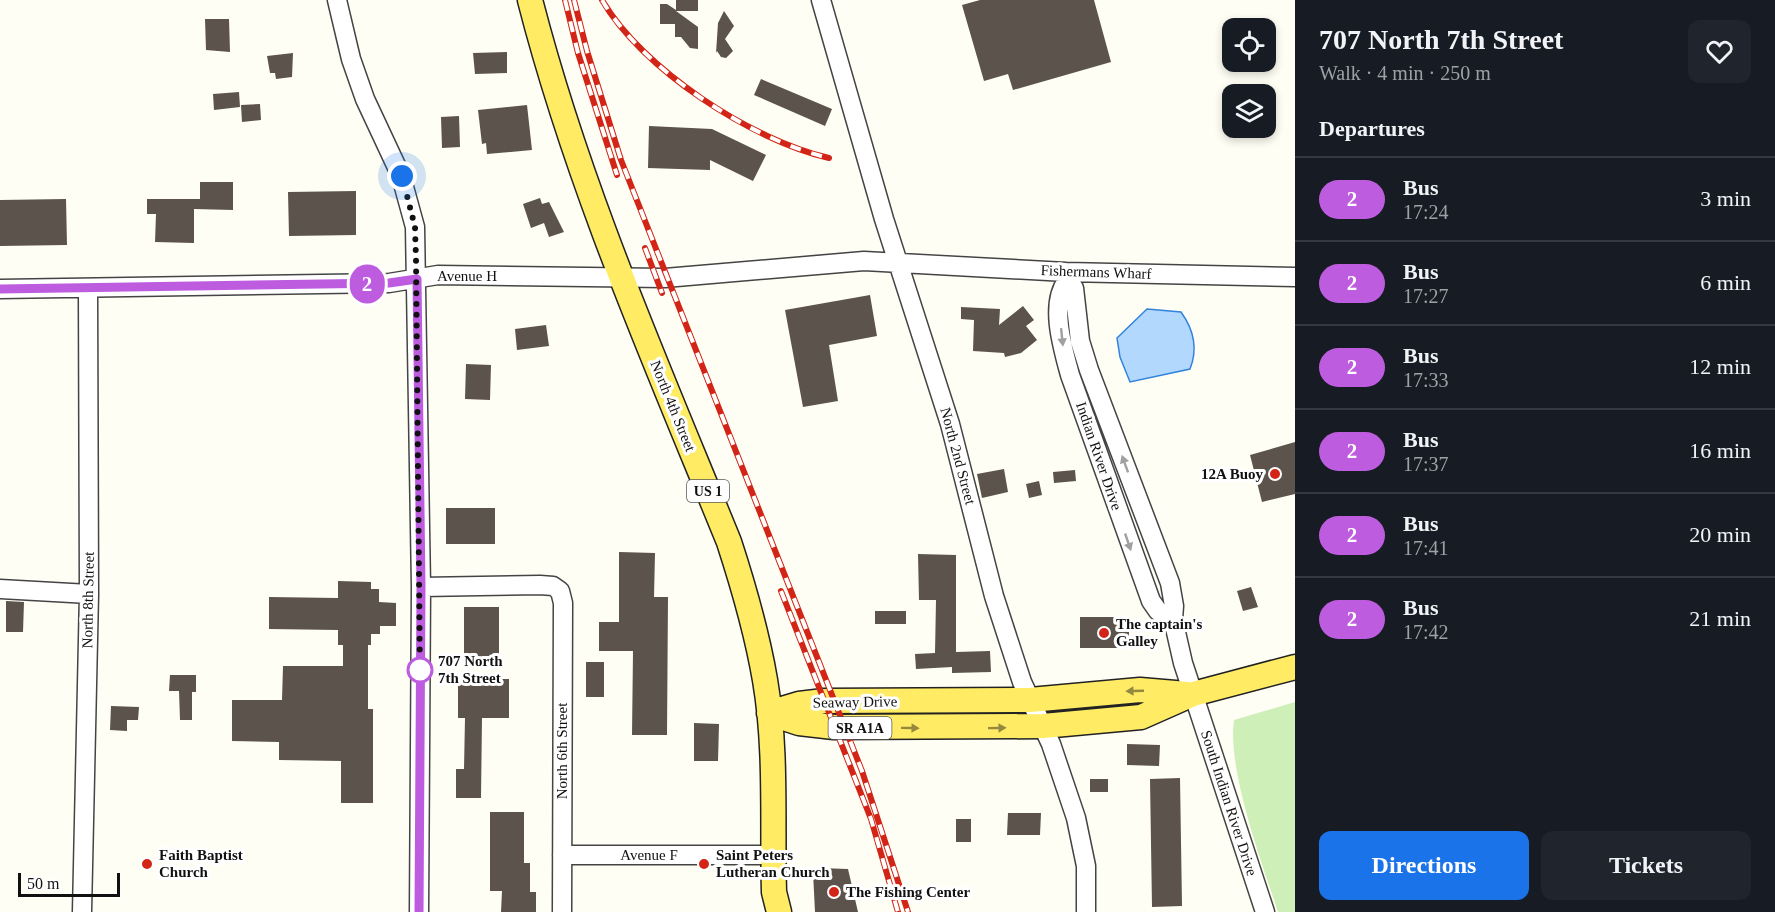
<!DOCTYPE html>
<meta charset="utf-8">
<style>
:root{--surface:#171b24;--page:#20242c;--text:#f1f3f6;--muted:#9ea1a6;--line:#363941;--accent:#1a73e8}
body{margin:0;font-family:"Times New Roman",serif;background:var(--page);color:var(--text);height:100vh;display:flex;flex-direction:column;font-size:22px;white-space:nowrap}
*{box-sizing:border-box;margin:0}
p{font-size:20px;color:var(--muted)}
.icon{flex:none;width:33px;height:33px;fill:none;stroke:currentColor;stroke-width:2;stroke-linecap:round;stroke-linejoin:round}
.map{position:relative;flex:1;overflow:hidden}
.sheet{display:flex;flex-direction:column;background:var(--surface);width:480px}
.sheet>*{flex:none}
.badge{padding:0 12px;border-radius:20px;font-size:21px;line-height:39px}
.controls{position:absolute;left:1222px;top:18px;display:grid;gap:12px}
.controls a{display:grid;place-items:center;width:54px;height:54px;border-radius:12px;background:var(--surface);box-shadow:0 3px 9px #0003;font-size:30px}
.scale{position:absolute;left:18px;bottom:15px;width:102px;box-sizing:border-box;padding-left:6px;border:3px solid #111;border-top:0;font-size:16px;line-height:21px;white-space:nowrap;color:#111;-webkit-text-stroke:4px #fff;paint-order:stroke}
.you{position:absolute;width:30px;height:30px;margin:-15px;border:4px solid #fff;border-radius:50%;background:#1a73e8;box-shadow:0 0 0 9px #1a73e833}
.map>.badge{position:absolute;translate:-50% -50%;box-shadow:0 0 0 3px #fff}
h2{padding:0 24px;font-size:22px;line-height:54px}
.round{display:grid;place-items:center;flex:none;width:63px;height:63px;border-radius:12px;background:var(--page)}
.head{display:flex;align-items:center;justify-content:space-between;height:102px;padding:0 24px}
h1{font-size:28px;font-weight:700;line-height:45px}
.action{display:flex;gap:12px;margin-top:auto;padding:12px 24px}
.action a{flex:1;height:69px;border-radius:12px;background:var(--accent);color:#fff;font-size:24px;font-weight:700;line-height:69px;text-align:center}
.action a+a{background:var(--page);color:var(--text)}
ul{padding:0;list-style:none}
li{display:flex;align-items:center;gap:18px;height:84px;padding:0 24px;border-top:2px solid var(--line)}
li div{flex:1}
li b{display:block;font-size:22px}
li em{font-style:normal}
li .badge{min-width:66px;font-weight:700;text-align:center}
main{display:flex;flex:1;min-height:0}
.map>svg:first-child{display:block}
.green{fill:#ceefb8}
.water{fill:#b3d8fd;stroke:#3183dc;stroke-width:1.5}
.building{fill:#5b534c}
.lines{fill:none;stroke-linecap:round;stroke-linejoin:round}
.minor-casing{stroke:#444;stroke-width:21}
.major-casing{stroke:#222;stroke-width:27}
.minor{stroke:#fff;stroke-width:18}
.major{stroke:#ffec64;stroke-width:24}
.rail-casing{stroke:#d22517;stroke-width:6}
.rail{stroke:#fff;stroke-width:4;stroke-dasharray:11;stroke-linecap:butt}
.oneway{fill:#a0a0a0}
.oneway2{fill:#94893f}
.line-casing{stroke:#fff;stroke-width:14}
.line{stroke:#be5ce0;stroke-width:9}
.walk{stroke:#111;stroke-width:6;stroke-dasharray:0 10.8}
.poi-dot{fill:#d22517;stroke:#fff;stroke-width:2}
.stop-dot{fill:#fff;stroke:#be5ce0;stroke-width:3}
.labels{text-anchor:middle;stroke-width:6;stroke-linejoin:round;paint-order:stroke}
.shield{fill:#fff;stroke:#585858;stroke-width:1.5}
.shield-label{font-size:14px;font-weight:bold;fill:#111}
.street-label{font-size:15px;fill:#111;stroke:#fff}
.poi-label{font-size:15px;font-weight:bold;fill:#111;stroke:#fff;text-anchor:start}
.stop-label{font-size:15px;font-weight:bold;fill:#111;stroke:#fff;text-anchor:start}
</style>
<main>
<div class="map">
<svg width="1295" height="912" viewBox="0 0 1295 912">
<rect width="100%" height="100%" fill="#fffef4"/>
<!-- green -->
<path class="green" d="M1295,702V912H1278C1262,863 1227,770 1234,720Z"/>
<!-- water -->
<path class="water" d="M1147,309L1181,312C1194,330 1198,349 1190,369L1130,382L1120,357L1117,338Z"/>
<!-- building -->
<path class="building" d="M676,0H698V11H676L698,27V49L690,48L681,37H675V24H660V4H667L676,10Z
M980,0H1094L1111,62L1013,90L1008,74L984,81L962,5Z
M724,11L734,26L725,39L733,51L726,58L721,57L717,51L716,53L718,23Z
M205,19H229L230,52L206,50Z
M507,52V73L475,74L473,53Z
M293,53L292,77L276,79L275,73H270L267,56Z
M761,79L832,109L825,126L754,95Z
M239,92L240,107L214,110L213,94Z
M260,104L261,120L242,122L241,105Z
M527,105L532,150L487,154L486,143L482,144L478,110Z
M459,116L460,147L442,148L441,117Z
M649,126L712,129L766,155L753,181L710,160V170L648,168Z
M200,182H233V210L194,209V243L155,242L156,214H147V199H200Z
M356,191V235L289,236L288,192Z
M540,198L542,204L549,202L564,232L549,237L544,223L531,228L523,204Z
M66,199L67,245L0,246V200Z
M870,295L877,336L829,345L838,401L803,407L785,310Z
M1023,306L1034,320L1026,326L1037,340L1021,353L1005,357L1004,353L973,351L974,320L961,319V307L1000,309L999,325Z
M546,325L549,346L517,350L515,329Z
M466,364L491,365L490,400L465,399Z
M1295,442V494L1262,502L1250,455Z
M1004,469L1008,492L982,498L977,474Z
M1075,470L1076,481L1054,483L1053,472Z
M1039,481L1042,495L1029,498L1026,484Z
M446,508H495V544H446Z
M619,552L655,553L654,597H668L667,735H632L633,651H599V622H619Z
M918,554L956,555V652L990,651L991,672L952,673V667L916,669L915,654L935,653L936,600H919Z
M338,581L371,582V589H379V602L396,603V626H380V634H371V645H368V709H373V803H341V761L279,760V742L232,741V700H282L283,666H343V645H338V630L269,629V597L338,598Z
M1251,587L1258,607L1243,611L1237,591Z
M6,601L24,602L23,632H6Z
M464,607H499V657H464Z
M875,611H906V624H875Z
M1080,617H1129V648H1080Z
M586,662H604V697H586Z
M170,675H196V692H192V720H180L179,691H169Z
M458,679H509V718H482L481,798H456V769H464L465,718H458Z
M111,706L139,707L138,720H127V731L110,730Z
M694,723L719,724L718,761H694Z
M1127,744L1160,745L1159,766L1127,765Z
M1180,778L1182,906L1152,907L1150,779Z
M1090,779H1108V792H1090Z
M490,812H524V863H530V892H536V912H501L502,891H490Z
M1008,813H1041L1040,835H1007Z
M956,819H971V842H956Z
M819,868L848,869L858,912H815L813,872Z"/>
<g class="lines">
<!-- minor casing -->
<g class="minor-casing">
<path id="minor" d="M337,0L351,59L365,99L401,176L415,227L421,587L419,912
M821,0L884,219L950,424L994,596L1022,682L1051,744L1076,818L1086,866V912
M1066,272L1067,281L1074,288L1080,341L1089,370L1170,583L1174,606L1173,619L1183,663L1265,912
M1067,281C1049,304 1063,349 1070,375L1151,601L1158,611L1173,619
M0,289L389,283L438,275L665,278L864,261L1066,272L1295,277
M421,587L540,585L553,586L560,591L563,603L562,912
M0,589L89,594
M562,855H773
M82,912L89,594L88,288"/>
</g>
<!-- major casing -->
<g class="major-casing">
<path id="major" d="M530,0C578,187 656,363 729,542C744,588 757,633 765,680C777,750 772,822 774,892L779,912
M769,713L799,723L834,727L1043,726L1141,717L1193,694L1295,667
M769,713L799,704L824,701L1030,700L1140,690L1187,694"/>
</g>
<!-- minor -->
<use href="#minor" class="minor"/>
<!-- major -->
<use href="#major" class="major"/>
<!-- rail casing -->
<g class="rail-casing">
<path id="rail" d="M565,0L578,53L617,175
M574,0L587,51L621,160L862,771L908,912
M602,0C642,69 751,140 829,158
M645,248L662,293
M781,591L871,819L898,912"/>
</g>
<!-- rail -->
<use href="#rail" class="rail"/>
</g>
<!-- one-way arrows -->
<defs><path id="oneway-solid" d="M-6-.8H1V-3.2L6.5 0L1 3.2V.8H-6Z" transform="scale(1.5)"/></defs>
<g class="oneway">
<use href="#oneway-solid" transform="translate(1062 337) rotate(84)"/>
<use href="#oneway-solid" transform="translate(1125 464) rotate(-110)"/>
<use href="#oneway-solid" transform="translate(1128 542) rotate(71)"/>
</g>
<g class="oneway2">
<use href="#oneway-solid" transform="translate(1135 691) rotate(178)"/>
<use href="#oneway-solid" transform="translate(910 728) rotate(1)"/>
<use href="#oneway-solid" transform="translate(997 728) rotate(-1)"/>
</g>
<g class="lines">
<!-- line casing -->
<g class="line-casing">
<path id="line" d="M0,289L389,283L417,279L421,587L419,912"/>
</g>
<!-- line -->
<use href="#line" class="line"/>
<!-- walk -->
<path class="walk" d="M402,176L415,227L416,260L420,680V670"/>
</g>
<!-- markers -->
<g class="poi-dot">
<circle cx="1275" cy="474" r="6"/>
<circle cx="1104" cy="633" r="6"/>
<circle cx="147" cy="864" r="6"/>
<circle cx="704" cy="864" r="6"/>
<circle cx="834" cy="892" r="6"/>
</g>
<circle class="stop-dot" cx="420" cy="670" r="12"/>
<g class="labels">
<!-- shield labels -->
<g class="shield">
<rect x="687" y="480" width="42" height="22" rx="4.5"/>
<rect x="828.5" y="717" width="63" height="22" rx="4.5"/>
</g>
<g class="shield-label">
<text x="708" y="496">US 1</text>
<text x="860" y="733">SR A1A</text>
</g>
<!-- street labels -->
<g class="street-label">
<text transform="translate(1096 272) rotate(2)" y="5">Fishermans Wharf</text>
<text x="467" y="281">Avenue H</text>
<text transform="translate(673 406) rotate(68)" y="5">North 4th Street</text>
<text transform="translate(958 456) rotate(75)" y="5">North 2nd Street</text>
<text transform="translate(1099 456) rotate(71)" y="5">Indian River Drive</text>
<text transform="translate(88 600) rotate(-89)" y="5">North 8th Street</text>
<text transform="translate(855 702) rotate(-1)" y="5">Seaway Drive</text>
<text transform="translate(562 751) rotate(-90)" y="5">North 6th Street</text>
<text transform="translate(1229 803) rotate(72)" y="5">South Indian River Drive</text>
<text x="649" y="860">Avenue F</text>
</g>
<!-- poi labels -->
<g class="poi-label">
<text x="1263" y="479" text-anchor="end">12A Buoy</text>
<text x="1116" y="629">The captain's<tspan x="1116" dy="17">Galley</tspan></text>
<text x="159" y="860">Faith Baptist<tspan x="159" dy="17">Church</tspan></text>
<text x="716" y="860">Saint Peters<tspan x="716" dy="17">Lutheran Church</tspan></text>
<text x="846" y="897">The Fishing Center</text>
</g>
<!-- stop labels -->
<g class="stop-label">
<text x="438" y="666">707 North<tspan x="438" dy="17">7th Street</tspan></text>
</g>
</g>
</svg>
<div class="controls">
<a><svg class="icon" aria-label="locate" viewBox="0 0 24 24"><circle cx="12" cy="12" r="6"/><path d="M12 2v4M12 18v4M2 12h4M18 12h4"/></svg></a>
<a><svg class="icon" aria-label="layers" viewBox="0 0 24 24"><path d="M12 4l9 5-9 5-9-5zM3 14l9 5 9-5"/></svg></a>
</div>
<div class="scale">50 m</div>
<div class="you" style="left:402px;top:176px"></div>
<b class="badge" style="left:367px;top:284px;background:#be5ce0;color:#fff">2</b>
</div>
<section class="sheet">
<div class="head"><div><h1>707 North 7th Street</h1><p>Walk · 4 min · 250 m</p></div><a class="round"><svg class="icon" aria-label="heart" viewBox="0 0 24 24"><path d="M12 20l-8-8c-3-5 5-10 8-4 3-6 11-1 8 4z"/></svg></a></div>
<h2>Departures</h2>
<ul>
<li><span class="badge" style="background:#be5ce0;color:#fff">2</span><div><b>Bus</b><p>17:24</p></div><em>3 min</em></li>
<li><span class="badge" style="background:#be5ce0;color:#fff">2</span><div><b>Bus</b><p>17:27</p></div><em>6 min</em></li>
<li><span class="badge" style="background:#be5ce0;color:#fff">2</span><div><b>Bus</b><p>17:33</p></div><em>12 min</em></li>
<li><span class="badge" style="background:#be5ce0;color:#fff">2</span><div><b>Bus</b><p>17:37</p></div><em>16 min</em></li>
<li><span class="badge" style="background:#be5ce0;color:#fff">2</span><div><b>Bus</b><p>17:41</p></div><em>20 min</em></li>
<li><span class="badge" style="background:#be5ce0;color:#fff">2</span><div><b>Bus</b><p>17:42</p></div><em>21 min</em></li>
</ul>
<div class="action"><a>Directions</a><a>Tickets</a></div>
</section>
</main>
